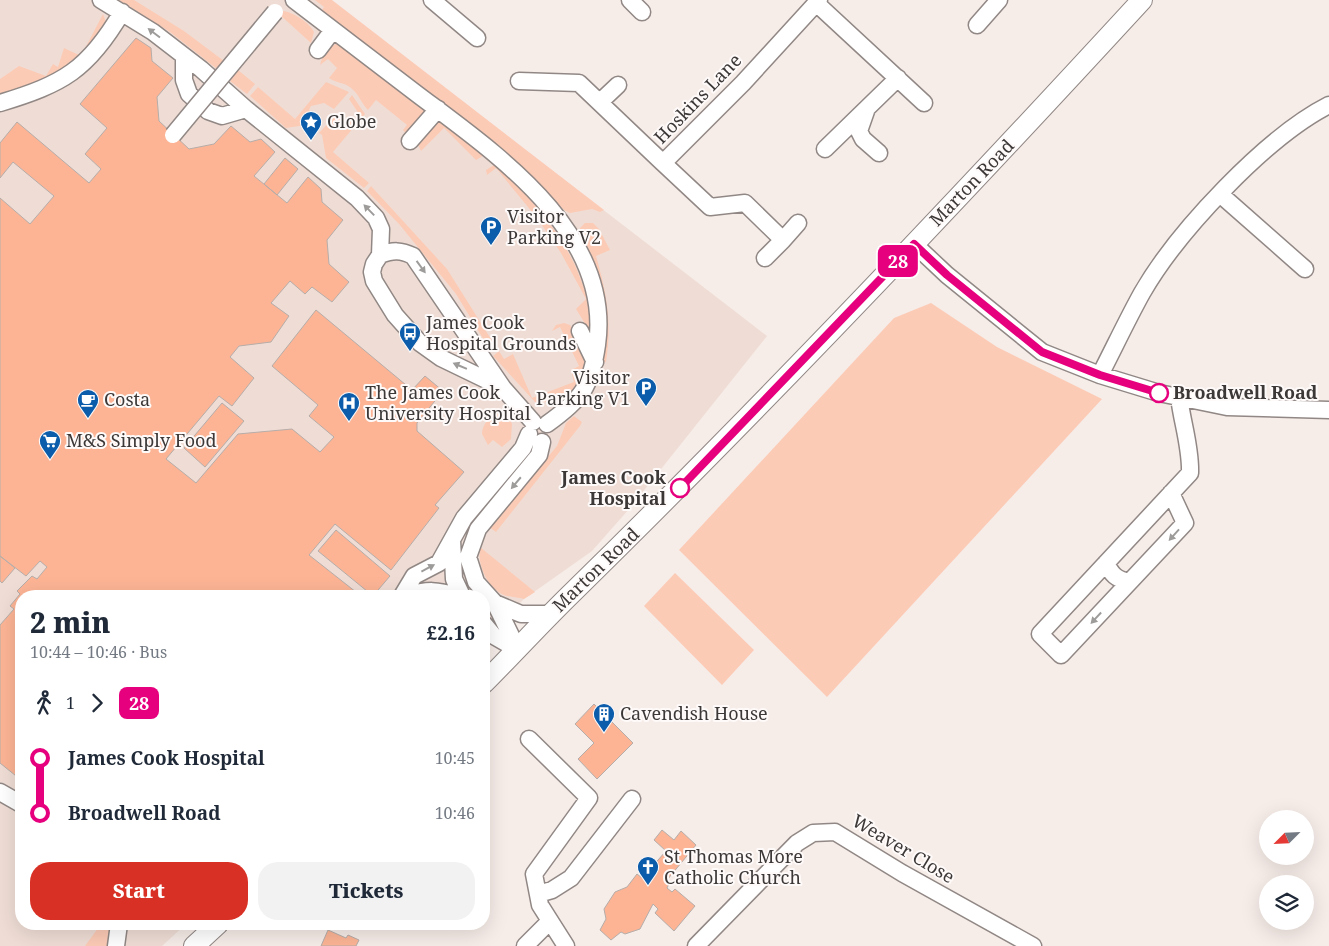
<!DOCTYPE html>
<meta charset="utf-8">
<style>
:root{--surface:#fff;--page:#f2f2f3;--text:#1f2937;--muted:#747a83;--accent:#d93025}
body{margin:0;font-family:"Noto Serif",serif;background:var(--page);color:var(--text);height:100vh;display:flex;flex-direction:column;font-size:19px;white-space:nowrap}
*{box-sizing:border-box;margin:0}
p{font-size:16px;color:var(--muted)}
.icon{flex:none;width:28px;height:28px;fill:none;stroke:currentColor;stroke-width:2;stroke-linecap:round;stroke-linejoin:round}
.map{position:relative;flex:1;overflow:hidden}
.details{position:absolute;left:15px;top:590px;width:475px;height:340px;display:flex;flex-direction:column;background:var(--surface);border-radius:20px;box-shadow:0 5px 20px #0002}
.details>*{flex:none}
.badge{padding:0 10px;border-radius:8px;font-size:18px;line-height:32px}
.needle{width:32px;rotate:246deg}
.buttons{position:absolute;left:1259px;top:810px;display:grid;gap:10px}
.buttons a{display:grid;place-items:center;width:55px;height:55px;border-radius:50%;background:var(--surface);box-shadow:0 5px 20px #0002;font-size:25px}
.map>.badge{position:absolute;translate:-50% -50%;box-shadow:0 0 0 2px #fff}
.legs{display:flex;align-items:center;gap:8px;height:55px;padding:0 15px;font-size:16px}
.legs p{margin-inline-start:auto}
.head{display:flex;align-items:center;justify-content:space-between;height:85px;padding:0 15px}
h1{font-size:28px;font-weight:800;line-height:38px}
.primary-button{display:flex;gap:10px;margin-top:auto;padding:10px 15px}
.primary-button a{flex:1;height:58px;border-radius:20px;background:var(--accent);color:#fff;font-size:20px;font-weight:800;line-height:58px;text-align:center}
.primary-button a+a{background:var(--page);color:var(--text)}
ul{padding:0 15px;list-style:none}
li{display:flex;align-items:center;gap:18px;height:55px;font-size:19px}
li i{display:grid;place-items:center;width:8px;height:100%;margin:0 6px;background:currentColor}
li i::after{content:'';width:12px;height:12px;margin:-6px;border:4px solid;border-radius:50%;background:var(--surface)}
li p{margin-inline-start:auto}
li:first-child i{background:linear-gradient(#0000 50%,currentColor 0)}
li:last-child i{background:linear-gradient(currentColor 50%,#0000 0)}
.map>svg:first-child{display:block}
.built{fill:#efddd5}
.green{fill:#fccbb6}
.building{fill:#fcb495;stroke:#b6ada9}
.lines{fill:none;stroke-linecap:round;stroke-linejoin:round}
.minor-casing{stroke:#918885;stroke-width:19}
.major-casing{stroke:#918885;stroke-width:22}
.minor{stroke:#fff;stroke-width:16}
.major{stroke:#fff;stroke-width:20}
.minor-bridge-casing{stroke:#918885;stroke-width:19;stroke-linecap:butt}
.minor-bridge{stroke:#fff;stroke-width:16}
.oneway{fill:#9e9c9b}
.line-1-casing{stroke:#fff;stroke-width:11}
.line-1{stroke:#e6007e;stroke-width:8}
.stop-1-dot{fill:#fff;stroke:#e6007e;stroke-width:2.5}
.labels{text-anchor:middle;stroke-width:4;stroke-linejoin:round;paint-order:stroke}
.street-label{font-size:18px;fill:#3c3837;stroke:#fefaf9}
.poi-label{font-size:18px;fill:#3c3837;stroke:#fefaf9;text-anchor:start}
.stop-label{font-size:18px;font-weight:bold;fill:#3c3837;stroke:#fefaf9;text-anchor:start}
</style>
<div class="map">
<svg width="1329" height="946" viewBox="0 0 1329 946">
<rect width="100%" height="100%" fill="#f6ece8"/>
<!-- built -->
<path class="built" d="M0,0H331L767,336L630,508L592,551L524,599L484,638V596H21V924H186L162,946H0Z"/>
<!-- green -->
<path class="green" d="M119,0H134L184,31L224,61L217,69L170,32Z
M315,0H332L604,210L600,212L592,209L570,213L564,210L538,184L459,117L322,10L324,7Z
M283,11C293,12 310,23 314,32L311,43L280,15Z
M103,14L106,22L97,37L99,40C80,65 52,82 23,92C15,94 7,94 0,96V79L19,66L46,76L53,64L58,67L64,48L81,56Z
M338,43L427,111L407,135L403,130L407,125L376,100L368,110C361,103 359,94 351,88C344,82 335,83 329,78L337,68L328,59L320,65C322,56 329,46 338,43Z
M238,70L255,84L247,94L230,81Z
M326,82L349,92L334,109L324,103L311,106L309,110L319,127L314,130L306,125L286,128L250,96L258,87L295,119Z
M352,95L365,114L333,152L369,183L364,188L326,158L322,135L319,133L335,116L354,123L359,114L349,99Z
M440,119L483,153V156L476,160L444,128L421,151L417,143Z
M494,165H498L530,199L560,237L575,265L590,303L589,330L576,309L586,299L561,253L537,218L496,168L487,175L486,170Z
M371,186L447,269L496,347L490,350L456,294L399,224L367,191Z
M585,223H593L599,229L610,250L596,256C607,293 612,324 606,362H600L596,272L580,233V228Z
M931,303L997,347L1102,399L827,697L679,550L894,318Z
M564,323L570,325C589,354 589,371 568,399C555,396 547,404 535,402L493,356L499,351L504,359L513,354L532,398L574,382L571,370L579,366L560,327L552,331L556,325Z
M499,412L508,414L512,424L511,439L502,447L493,440L488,445L482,434C482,424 490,416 499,412Z
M574,416L582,422L580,426L496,532L489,527L557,446L566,423Z
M480,547L535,592L524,599C516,597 506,597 500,593C486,584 477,564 480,547Z
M675,573L754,650L722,685L644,606Z
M101,924H116L112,946H85Z"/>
<!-- building -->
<path class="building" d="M136,38L151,48L152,61L173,78L157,97L159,121L189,149L214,144L231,126L250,142L261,139L275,152L254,176L287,203L308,177L321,189L322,202L343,220L327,240L329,264L349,282L332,302L312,287L305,294L290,281L271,303L289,316L271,342L239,346L230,357L254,378L232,406L219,396L166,459L196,483L238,434L292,429L320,452L334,437L309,416L318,405L272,366L316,310L412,390L425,376L443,391L417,423V431L464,472L435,505L439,508L391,570L335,524L309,555L361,596H21V780L0,763V625L14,609L10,606L20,594L17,591L32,576L37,579L47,567L40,561L26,576L0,556V198L30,224L54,196L13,162L0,178V143L17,122L89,183L101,169L85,154L107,128L80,104Z
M285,158L298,169L277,195L264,184Z
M222,403L244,421L205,467L184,448Z
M336,530L390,576L373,596L318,551Z
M0,556L15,568L2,583L0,581Z
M594,704L633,743L597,779L578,759L594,743L575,724Z
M662,830L674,840L681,831L696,845L667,880L669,884L667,888L672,892L675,889L695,906L674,931L655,913L658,909L653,904L640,929L625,934L621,932L611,940L600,930L606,919L604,909L615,892L627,887L637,874L642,878L666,851L654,840Z
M328,930L346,938L348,935L359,940L356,946H321Z"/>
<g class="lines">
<!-- minor casing -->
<g class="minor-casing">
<path id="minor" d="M101,0L153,32L201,69L246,109L357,198L376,218L381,229L380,255L374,264L372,272L374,281L395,315L420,343L441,358L503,388
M294,0C335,31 376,63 417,94C495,153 613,232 597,345C591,387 582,399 547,424
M432,0L477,38
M630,0L642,12
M816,3L924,103
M977,25L999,0
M318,50L333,30
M184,57V80L189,94L208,111L222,116L246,109
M519,81L579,83L663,163L743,83L819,0
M600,102L618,85
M0,103C63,84 88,70 122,12
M866,111L859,131L863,139L879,153
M410,141L438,109
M825,149L898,78
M663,163L710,207L745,203L783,240L765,258
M1221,195L1305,269
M783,240L798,223
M914,244L947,275L1042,352L1100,375L1159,393L1227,407L1329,410
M380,255C393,250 401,250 413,256L503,388L533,422
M580,331L595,362
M1100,375C1114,348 1127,320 1142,293C1177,232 1266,137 1329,105
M1171,493L1185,523L1061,655L1040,634L1190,473C1191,448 1182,422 1179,397
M452,540L454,579L462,596
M1106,563C1112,575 1116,579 1129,582
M402,596L414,576L439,563L464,518L523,448L529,434
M408,596C427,589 438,590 457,596
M495,603L521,614H551
M484,624L494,636L518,650
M518,650L495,603L476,582L468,557L478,529L539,455L542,442
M529,739L589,798L534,874L540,905L566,946
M0,792L21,804
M538,894L552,890L571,878L632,799
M116,946L119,924
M525,946L550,921
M696,946L797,843L813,833L835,832L902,873L1033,946"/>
</g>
<!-- major casing -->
<g class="major-casing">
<path id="major" d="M484,683C514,653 543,621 574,591C769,400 957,201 1142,0
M194,946L218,924"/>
</g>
<!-- minor -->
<use href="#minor" class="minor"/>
<!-- major -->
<use href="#major" class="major"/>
<!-- minor-bridge casing -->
<g class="minor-bridge-casing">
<path id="minor-bridge" d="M173,135L275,12"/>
</g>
<!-- minor-bridge -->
<use href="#minor-bridge" class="minor-bridge"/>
</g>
<!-- one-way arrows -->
<defs><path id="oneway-solid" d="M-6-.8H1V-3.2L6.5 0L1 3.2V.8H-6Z" transform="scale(1.25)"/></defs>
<g class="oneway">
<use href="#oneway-solid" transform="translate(154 33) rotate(-143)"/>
<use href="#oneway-solid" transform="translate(369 210) rotate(-134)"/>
<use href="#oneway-solid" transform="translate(421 267) rotate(54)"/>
<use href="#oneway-solid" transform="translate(460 366) rotate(-157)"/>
<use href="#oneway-solid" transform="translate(516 483) rotate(130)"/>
<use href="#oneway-solid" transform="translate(1174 535) rotate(132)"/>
<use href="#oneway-solid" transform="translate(428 568) rotate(-28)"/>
<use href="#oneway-solid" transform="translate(1096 618) rotate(133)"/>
</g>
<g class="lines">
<!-- line-1 casing -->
<g class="line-1-casing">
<path id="line-1" d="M680,488L914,244L947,275L1042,352L1100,375L1159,393"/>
</g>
<!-- line-1 -->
<use href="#line-1" class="line-1"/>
</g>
<!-- icons -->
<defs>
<g id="sight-pin" transform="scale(1.125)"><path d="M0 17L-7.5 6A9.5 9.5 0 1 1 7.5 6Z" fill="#0b5caa" stroke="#fefaf9"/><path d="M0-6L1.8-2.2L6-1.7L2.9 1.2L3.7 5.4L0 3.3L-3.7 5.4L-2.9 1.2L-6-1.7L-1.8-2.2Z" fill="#fff"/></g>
<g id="parking-pin" transform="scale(1.125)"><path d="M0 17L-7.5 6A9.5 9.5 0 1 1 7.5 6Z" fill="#0b5caa" stroke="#fefaf9"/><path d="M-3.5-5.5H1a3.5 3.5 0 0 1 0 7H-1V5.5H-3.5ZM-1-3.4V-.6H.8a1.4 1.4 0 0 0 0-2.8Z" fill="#fff"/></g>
<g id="bus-pin" transform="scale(1.125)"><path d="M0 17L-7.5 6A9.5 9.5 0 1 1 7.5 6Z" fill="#0b5caa" stroke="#fefaf9"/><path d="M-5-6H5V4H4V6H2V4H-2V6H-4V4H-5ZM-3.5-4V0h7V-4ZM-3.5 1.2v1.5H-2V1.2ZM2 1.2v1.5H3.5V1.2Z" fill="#fff"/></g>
<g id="cafe-pin" transform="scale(1.125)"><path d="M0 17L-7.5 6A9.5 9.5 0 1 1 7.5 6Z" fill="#0b5caa" stroke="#fefaf9"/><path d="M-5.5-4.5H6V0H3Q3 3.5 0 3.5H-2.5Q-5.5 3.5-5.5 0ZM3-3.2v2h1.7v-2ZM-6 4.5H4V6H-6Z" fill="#fff"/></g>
<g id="hospital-pin" transform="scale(1.125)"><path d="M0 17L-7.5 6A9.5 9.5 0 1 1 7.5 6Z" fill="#0b5caa" stroke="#fefaf9"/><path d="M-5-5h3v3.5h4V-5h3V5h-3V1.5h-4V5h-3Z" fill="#fff"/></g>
<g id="supermarket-pin" transform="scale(1.125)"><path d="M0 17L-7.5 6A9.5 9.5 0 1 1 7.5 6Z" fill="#0b5caa" stroke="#fefaf9"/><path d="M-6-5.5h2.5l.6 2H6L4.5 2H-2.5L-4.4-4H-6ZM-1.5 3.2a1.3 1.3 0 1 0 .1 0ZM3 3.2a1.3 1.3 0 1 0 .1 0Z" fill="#fff"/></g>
<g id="building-pin" transform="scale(1.125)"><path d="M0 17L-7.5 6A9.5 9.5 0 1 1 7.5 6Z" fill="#0b5caa" stroke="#fefaf9"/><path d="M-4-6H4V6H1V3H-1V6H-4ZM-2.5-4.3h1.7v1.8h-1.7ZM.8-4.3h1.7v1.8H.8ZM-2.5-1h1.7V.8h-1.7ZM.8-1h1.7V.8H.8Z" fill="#fff"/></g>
<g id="church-pin" transform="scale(1.125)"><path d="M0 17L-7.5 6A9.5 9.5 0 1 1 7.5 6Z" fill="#0b5caa" stroke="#fefaf9"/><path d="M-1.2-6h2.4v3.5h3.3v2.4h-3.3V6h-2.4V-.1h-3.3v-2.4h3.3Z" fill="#fff"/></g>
</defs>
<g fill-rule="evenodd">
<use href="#sight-pin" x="311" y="122"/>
<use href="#parking-pin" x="491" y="227"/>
<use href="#bus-pin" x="410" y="333"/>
<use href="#parking-pin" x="646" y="388"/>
<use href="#cafe-pin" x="88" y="400"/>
<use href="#hospital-pin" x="349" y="403"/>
<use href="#supermarket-pin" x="50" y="441"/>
<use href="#building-pin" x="604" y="714"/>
<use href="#church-pin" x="648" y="867"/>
</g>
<!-- markers -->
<g class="stop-1-dot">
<circle cx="1159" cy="393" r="9"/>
<circle cx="680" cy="488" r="9"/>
</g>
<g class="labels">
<!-- street labels -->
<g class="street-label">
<text transform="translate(698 99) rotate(-46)" y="6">Hoskins Lane</text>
<text transform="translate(972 183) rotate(-46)" y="6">Marton Road</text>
<text transform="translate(596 570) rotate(-44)" y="6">Marton Road</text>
<text transform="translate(903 849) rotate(31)" y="6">Weaver Close</text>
</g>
<!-- poi labels -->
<g class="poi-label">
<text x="327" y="128">Globe</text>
<text x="507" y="223">Visitor<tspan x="507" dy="21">Parking V2</tspan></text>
<text x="426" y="329">James Cook<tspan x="426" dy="21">Hospital Grounds</tspan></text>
<text x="630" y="384" text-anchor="end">Visitor<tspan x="630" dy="21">Parking V1</tspan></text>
<text x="365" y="399">The James Cook<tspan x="365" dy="21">University Hospital</tspan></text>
<text x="104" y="406">Costa</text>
<text x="66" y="447">M&amp;S Simply Food</text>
<text x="620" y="720">Cavendish House</text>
<text x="664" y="863">St Thomas More<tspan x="664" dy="21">Catholic Church</tspan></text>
</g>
<!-- stop labels -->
<g class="stop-label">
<text x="1173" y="399">Broadwell Road</text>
<text x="666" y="484" text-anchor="end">James Cook<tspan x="666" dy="21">Hospital</tspan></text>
</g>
</g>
</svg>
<div class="buttons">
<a><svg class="needle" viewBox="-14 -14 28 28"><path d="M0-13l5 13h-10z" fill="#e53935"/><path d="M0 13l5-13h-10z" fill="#747a83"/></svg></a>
<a><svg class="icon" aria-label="layers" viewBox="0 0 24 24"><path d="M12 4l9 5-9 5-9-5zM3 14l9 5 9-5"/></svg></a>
</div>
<b class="badge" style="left:898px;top:261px;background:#e6007e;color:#fff">28</b>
<section class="details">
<div class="head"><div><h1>2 min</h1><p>10:44 – 10:46 · Bus</p></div><b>£2.16</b></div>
<div class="legs"><svg class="icon" aria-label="walk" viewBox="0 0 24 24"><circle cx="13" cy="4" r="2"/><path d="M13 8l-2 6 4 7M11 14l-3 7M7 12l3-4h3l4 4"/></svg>1<svg class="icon" aria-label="forward" viewBox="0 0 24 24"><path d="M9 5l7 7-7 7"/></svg><b class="badge" style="background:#e6007e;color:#fff">28</b></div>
<ul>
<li><i style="color:#e6007e"></i><b>James Cook Hospital</b><p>10:45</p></li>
<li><i style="color:#e6007e"></i><b>Broadwell Road</b><p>10:46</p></li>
</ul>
<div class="primary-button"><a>Start</a><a>Tickets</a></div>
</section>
</div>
